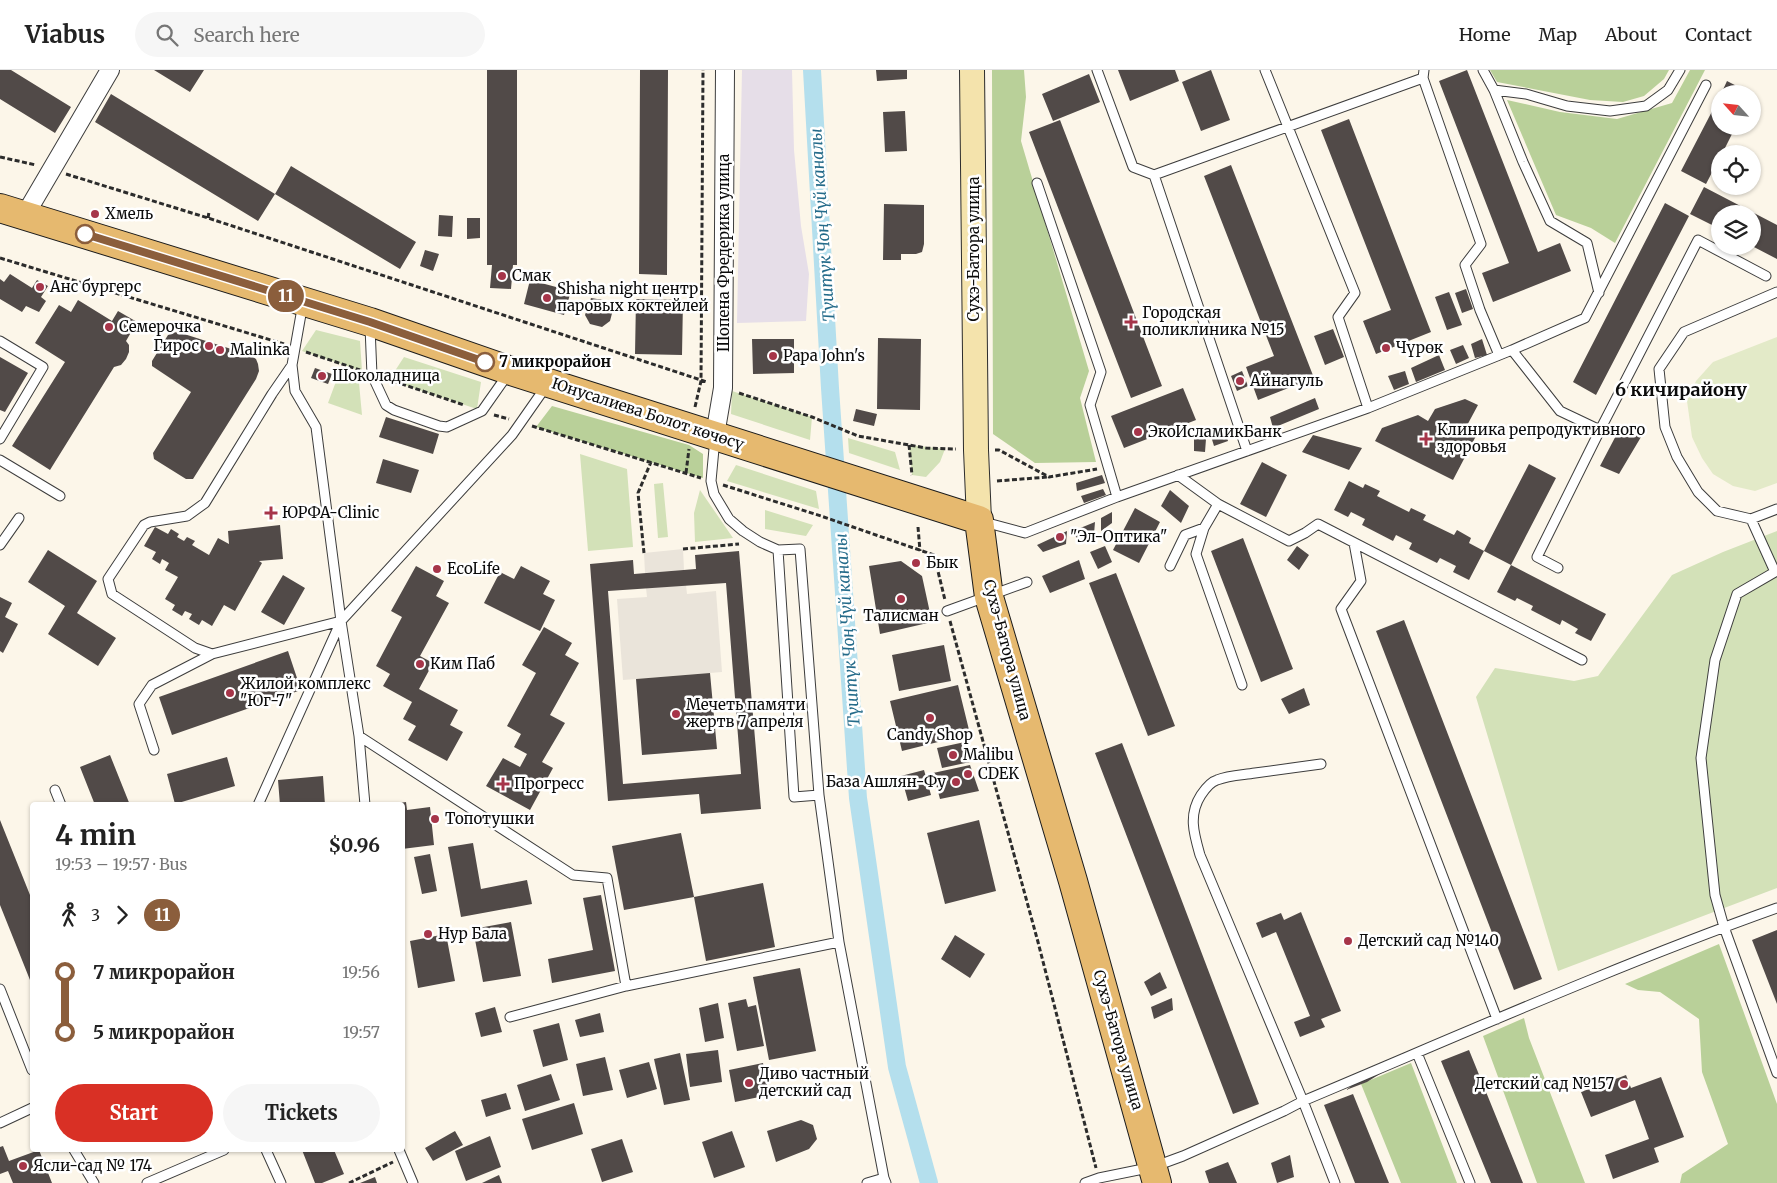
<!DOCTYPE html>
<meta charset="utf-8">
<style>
:root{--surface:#fff;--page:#f6f6f6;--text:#222;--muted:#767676;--line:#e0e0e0;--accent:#d93025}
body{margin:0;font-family:Merriweather,serif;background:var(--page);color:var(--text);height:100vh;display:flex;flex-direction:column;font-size:19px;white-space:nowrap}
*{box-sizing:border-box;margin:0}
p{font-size:16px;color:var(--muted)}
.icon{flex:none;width:28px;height:28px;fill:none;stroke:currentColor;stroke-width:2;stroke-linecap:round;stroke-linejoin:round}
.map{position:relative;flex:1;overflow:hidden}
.side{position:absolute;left:30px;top:732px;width:375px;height:350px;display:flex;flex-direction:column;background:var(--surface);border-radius:5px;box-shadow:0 1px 4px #0004}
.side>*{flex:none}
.badge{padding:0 10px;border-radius:16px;font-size:18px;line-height:32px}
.needle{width:32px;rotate:297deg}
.fabs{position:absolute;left:1711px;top:15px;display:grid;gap:10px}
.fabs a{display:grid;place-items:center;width:50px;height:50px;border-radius:50%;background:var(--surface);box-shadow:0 1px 4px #0004;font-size:25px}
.map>.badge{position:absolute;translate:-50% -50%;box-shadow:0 0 0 2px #fff}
.legs{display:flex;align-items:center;gap:8px;height:55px;padding:0 25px;font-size:16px}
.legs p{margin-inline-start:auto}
.summary{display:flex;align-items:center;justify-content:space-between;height:85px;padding:0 25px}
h1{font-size:28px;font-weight:700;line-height:38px}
.action{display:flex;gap:10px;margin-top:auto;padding:10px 25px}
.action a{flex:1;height:58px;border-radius:30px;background:var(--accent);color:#fff;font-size:20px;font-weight:700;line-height:58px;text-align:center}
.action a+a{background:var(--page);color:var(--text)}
ul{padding:0 25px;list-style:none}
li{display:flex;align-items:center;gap:18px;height:60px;font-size:19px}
li i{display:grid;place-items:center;width:8px;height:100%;margin:0 6px;background:currentColor}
li i::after{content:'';width:12px;height:12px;margin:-6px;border:4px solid;border-radius:50%;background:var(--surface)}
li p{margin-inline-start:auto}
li:first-child i{background:linear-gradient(#0000 50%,currentColor 0)}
li:last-child i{background:linear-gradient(currentColor 50%,#0000 0)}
header{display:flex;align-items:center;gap:30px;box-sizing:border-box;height:70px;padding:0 25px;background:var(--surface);border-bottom:1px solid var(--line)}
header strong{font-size:24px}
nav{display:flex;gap:28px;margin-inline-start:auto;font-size:18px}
.search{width:350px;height:45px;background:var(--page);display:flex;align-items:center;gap:12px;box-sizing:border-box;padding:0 18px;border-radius:28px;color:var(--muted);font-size:19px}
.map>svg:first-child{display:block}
.industrial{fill:#e6dee8}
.green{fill:#d3e1b8}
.forest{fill:#b9d099}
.pitch{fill:#e3eac8}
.plaza{fill:#eae4da}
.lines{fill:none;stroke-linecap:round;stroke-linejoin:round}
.canal{stroke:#b4dfed;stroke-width:18}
.building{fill:#514a48;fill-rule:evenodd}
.service-casing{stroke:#3d3d3d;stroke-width:11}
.minor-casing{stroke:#3d3d3d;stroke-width:20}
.secondary-casing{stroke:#2c2c2c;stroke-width:26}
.primary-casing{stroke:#1b1b1b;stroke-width:30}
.path{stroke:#2c2c2c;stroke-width:3;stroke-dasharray:5 2.5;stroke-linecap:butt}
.service{stroke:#fff;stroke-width:9}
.minor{stroke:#fff;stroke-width:18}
.secondary{stroke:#f4e3ac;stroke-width:24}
.primary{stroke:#e6b96f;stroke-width:28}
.line-1-casing{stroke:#fff;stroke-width:11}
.line-1{stroke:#8b5e3c;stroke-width:8}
.poi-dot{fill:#a63549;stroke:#fff;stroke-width:2}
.stop-1-dot{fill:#fff;stroke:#8b5e3c;stroke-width:2.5}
.labels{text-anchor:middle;stroke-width:5;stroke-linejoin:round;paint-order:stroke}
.poi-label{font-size:15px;fill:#0a0a0a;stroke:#fff;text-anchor:start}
.street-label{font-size:15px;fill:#0a0a0a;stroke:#fff}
.stop-label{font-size:15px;font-weight:bold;fill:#0a0a0a;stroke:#fff;text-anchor:start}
.water-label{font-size:16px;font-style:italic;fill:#246b8a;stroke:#fff}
.quarter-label{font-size:18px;font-weight:bold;fill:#0a0a0a;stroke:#fff}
</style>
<header>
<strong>Viabus</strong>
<div class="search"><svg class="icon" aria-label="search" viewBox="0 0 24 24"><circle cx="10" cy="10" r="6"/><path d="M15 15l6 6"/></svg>Search here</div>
<nav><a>Home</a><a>Map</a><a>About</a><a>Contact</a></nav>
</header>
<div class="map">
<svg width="1777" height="1113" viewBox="0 0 1777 1113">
<rect width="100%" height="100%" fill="#fcf6e9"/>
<!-- industrial -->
<path class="industrial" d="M742,0H792L794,80L801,156L809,204L806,251L737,253Z"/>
<!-- green -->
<path class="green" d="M316,260L360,271L362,301L302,281Z
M404,287L481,312L477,339L389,310Z
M338,306L359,313L362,345L328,333Z
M732,321L812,347L810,370L731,344Z
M848,368L895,382L900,400L849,383Z
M909,375L945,379L940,392L926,407L912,405Z
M580,384L627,399L633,477L588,481Z
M736,395L816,421L819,439L727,411Z
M663,413L668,467L658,468L654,414Z
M700,420L733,468L695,472L694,443Z
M765,440L813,455L806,466L765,459Z
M1777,461V818L1558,901L1476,627L1495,598L1574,611L1598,606L1672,505L1723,482Z"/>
<!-- forest -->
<path class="forest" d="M992,0H1024L1026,27L1021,71L1089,301L1080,328L1096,392L1035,393L993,364Z
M1490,0H1669L1664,9L1644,26L1623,32L1590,30L1497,12Z
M1690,0H1705L1615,173L1591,158L1556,145L1507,30L1560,42L1617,49L1672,33Z
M552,336L689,375L703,384V408L536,357Z
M1719,874L1777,1034V1113H1680L1682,1104L1728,1074L1702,1002L1699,949L1660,922L1638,920L1625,914Z
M1524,948L1529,968L1585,1113H1537L1483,966Z
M1411,993L1457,1113H1401L1361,1014Z"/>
<!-- pitch -->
<path class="pitch" d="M1777,267V413L1755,421L1733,416L1713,404L1702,388L1692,367L1687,331L1696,311L1713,292Z"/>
<!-- plaza -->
<path class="plaza" d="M683,479L684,500L645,503L644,483Z
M686,515L687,524L716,521L722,602L623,610L617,529L647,527L646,518Z"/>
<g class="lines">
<!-- canal -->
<path class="canal" d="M812,0L830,318L858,728L897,997L929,1113"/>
</g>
<!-- building -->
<path class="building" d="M0,0H11L71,37L55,63L0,29Z
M154,0H204L190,22Z
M487,0H517V195H513L511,219L490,218L492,195H487Z
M640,0H668L667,205L639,204Z
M876,0H907V9L877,11Z
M1118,0H1175L1179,11L1130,31Z
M1211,0L1230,50L1201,61L1182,12Z
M1467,0L1538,182L1560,173L1571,201L1493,232L1482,203L1509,193L1439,11Z
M1089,4L1100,32L1053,51L1042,24Z
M1727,11L1752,24H1721Z
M111,24L275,124L258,151L95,52Z
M1720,26V56H1736L1722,84H1720V87L1706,114L1681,101Z
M905,41L907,81L885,82L883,42Z
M1349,49L1431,262L1376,284L1363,251L1391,240L1321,60Z
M1060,50L1162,316L1131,328L1029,62Z
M1231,95L1314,308L1258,330L1246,297L1274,286L1204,106Z
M291,96L416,172L400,199L275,124Z
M1704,117L1777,155V189L1752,176V144H1720V159L1690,144Z
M1665,133L1689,146L1596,325L1573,312Z
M884,134L924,135V174L922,182L916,184H901V190H883Z
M439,145L453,146L452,167L438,166Z
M467,148H480V168L467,169Z
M425,180L439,184L433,201L420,196Z
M10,204L32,218L37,210L48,216L41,227L46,231L39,242L26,236L22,242L0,229V209L4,212Z
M530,210L571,221L564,245L524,234Z
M1466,219L1473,239L1462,243L1455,223Z
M1449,222L1462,255L1447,260L1435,227Z
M591,228L615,232L610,251L602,257L590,254L585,245Z
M636,229L683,230L682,285L635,284Z
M78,230L112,251L118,241L137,252L126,271L129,275V282L126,289L121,295L114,297L50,400L12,376L65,292L35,273L59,235L71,242Z
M1333,259L1344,287L1325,295L1314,266Z
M173,262L181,263L250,285L256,289L258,294L259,301L256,309L193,409H186L154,389L153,383L191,322L152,296V291L168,265Z
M878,268L921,269L920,340L877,339Z
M752,269H794V303L753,304Z
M1482,269L1487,285L1475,288L1471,274Z
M1463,275L1469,288L1456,294L1450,280Z
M1439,285L1445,300L1416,312L1411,298Z
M0,287L28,303L5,342L0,340Z
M315,298L332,304L328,314L311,308Z
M1242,301L1248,316L1237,321L1231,306Z
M1405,301L1409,314L1394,320L1388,306Z
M1183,318L1196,350L1124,378L1111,346Z
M1315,328L1319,339L1273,358L1270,347Z
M1465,329L1478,335L1464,361L1476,366L1453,410L1375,371L1382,358L1418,345L1428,351L1435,339Z
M856,339L877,344L874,356L853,351Z
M386,347L439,364L433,384L379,367Z
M1620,358L1641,367L1619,404L1600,396Z
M1225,359L1228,371L1214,376L1210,363Z
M1313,365L1362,378L1349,400L1302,382Z
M1194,369H1206L1205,382L1194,381Z
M383,389L419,400L411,423L376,413Z
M1262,392L1287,405L1266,447L1240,434Z
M1529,394L1556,408L1511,495L1606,544L1591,571L1575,563L1578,559L1562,550L1560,555L1531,540L1533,536L1517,528L1515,531L1497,522L1511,495L1484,481Z
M1102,405L1105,413L1077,421L1076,413Z
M1349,411L1363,418L1365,414L1380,421L1377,426L1409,442L1411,438L1426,445L1423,450L1454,465L1457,460L1471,468L1469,473L1484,481L1469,510L1453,502L1456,496L1440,488L1437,493L1409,479L1412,473L1396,465L1393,471L1362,455L1365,449L1351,442L1348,447L1334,440Z
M1103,419L1106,425L1084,433L1081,426Z
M1170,420L1189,436L1181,453L1161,436Z
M1135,438L1160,452L1139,493L1113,480Z
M1112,442V453L1101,461V448Z
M1095,452L1094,464L1078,471L1073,461Z
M280,455L283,489L259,491L262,493L235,541L224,535L212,556L202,550L199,555L189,549L192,544L185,541L182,546L172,540L175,535L165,529L178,507L165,500L169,493L162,489L160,494L152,489L156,482L144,476L155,457L168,464L171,459L179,464L177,467L184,471L187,467L195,471L192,475L209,485L218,468L229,474L228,461Z
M1067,461L1066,474L1043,482L1037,475Z
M1243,468L1293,599L1261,612L1211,481Z
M1105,476L1112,492L1098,499L1090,482Z
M1297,476L1309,485L1299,500L1287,490Z
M48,480L97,511L77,543L116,568L98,596L48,564L65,536L28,512Z
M739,481L761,739L701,744L699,724L608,731L590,494L633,490L634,504L696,499L695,485ZM726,513L741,704L623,714L608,521Z
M1079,490L1085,509L1050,523L1042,506Z
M901,491L922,506L932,552L880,564L869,496Z
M416,496L444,511L436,526L449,533L420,586L433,593L419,619L458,640L450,655L463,662L447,691L408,670L416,656L403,649L412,632L383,616L390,604L376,596L402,547L391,541Z
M521,496L550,511L543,524L555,530L540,561L484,533L500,502L514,509Z
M1116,503L1175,656L1148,666L1089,513Z
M283,505L305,518L284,555L261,542Z
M0,527L12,533L5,547L18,554L3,583L0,581Z
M1404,550L1542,909L1514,920L1376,561Z
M544,557L572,573L565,585L579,593L550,645L565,653L542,692L553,698L530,740L486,716L503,688L520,697L527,684L514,677L521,664L507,656L536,603L522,595Z
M944,575L951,611L899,621L892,585Z
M288,581L301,620L172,665L159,627Z
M710,603L717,679L642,685L636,609Z
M958,615L970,664L902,681L890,631Z
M1304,618L1310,635L1289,644L1281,629Z
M965,672L970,692L942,698L937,678Z
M1122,673L1259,1034L1233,1044L1095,683Z
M110,685L130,735H95L80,697Z
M227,687L235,716L175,734L167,704Z
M970,695L979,721L940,729L933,703Z
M924,700L931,725L908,731L901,706Z
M323,706L325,735H280L278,710Z
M406,732L407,740L430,737L434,775L402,779V735H393V734Z
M0,750L32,830V915L0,835Z
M979,750L996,821L945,834L927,763Z
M681,763L694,827L624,840L612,776Z
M473,773L481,819L527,810L532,834L461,847L448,777Z
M430,784L437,821L422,824L414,787Z
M763,813L775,877L706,891L694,827Z
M601,825L615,901L552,913L548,889L593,880L583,828Z
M1301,842L1341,941L1321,949L1325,957L1300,967L1294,952L1310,946L1276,862L1262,868L1256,853L1281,843L1284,850Z
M511,852L521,906L483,912L473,859Z
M1777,860V934L1752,870Z
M446,864L455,911L418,918L410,871Z
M955,865L985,884L970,908L941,889Z
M800,898L816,981L769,990L753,907Z
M1160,902L1167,918L1151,926L1144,912Z
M1172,928L1173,940L1154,949L1151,937Z
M746,929L748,937L756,935L764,976L737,981L728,933Z
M718,933L724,968L705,972L699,938Z
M495,937L502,962L481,967L475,943Z
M600,943L604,962L580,967L575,950Z
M559,953L568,990L543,997L533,960Z
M718,980L722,1012L690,1017L686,984Z
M1469,980L1523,1113H1491L1441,991Z
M680,983L690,1030L664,1035L654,989Z
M605,987L613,1020L583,1026L576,994Z
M649,992L657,1019L627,1028L619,1000Z
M763,993L769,1025L735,1032L729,1000Z
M1386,1000L1367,1012L1346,1020L1362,1008Z
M551,1004L560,1030L525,1041L517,1015Z
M1626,1005L1631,1018L1661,1007L1684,1067L1654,1078L1659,1092L1613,1109L1605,1085L1649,1069L1635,1030L1591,1047L1581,1022Z
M506,1023L511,1039L486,1047L481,1030Z
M1353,1024L1389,1113H1355L1324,1035Z
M574,1033L583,1064L532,1080L522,1049Z
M801,1050L813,1055L817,1069L809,1079L776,1092L767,1061Z
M455,1061L463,1075L433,1091L425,1078Z
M732,1061L745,1097L714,1108L702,1072Z
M490,1066L501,1097L466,1111L455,1081Z
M622,1069L633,1102L602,1112L591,1079Z
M3,1076L9,1091L39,1080L52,1113H13L8,1101L0,1104V1077Z
M302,1080H334L344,1104L322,1113H315Z
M1290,1085L1294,1107L1277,1113L1271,1093Z
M1228,1092L1237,1113H1209L1205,1101Z
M499,1105L502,1113H482Z
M375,1107L377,1113H360Z"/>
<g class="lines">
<!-- service casing -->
<g class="service-casing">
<path id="service" d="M1097,0L1133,97L1154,105
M1265,0L1355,223L1338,247L1368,338
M1483,0L1494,20L1523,92L1550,151L1587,173L1599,223
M1423,8L1481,174L1465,195L1480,240L1499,285
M1494,20L1526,24L1567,36L1610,41L1646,36L1668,20L1680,0
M1037,113L1101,302L1090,335L1117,427
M1777,222L1684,262L1659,299L1665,357L1677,387L1698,422L1717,441L1751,449L1777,439
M303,233L292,295L272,324L205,433L187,446L150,452L144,455L108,509L112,524L195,578L212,584L341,551L512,365L547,315
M370,257L372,305L386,335L394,340L439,356L447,357L482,341L508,304
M0,271L43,297L0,369
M1512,280L1585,248L1706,15
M292,295L295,321L316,357L341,551L359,666
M715,368L711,411L714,424L729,449L743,461L760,472L778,480L794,727L819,725L800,479L778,480
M1247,381L1154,105L1423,8L1424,0
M0,390L60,426
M1178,405L1218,434L1204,458L1196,484L1242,615
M1218,434L1289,471L1305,463L1318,454L1582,590
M1751,449L1775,502L1737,524L1715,590L1701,688L1715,825L1724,857L1777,1003
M984,452L1025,463L1117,427L1368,338L1512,280L1560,341L1600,360L1698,170L1766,206
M1354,473L1361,511L1341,539L1497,949
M0,475L19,448
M1170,496L1185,465L1204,458
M1558,498L1537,487L1600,360
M947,541L1027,512
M154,680L139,634L152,615L212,584
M1321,694C1299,697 1277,700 1255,703C1243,705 1229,705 1217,710C1210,712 1205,719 1201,725C1188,745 1194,764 1200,785L1303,1031L1335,1113
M55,720L61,735
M819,725L839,872
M258,735L341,551
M365,735L359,666L573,805L607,808L626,916
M0,919L32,1000
M510,947L626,916L839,872L884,1108
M1417,983L1470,1113
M0,1053L32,1038
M74,1080L94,1113
M266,1080L281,1113
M399,1080L413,1113
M147,1113L224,1080
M867,1113L884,1108L886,1113
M1085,1113L1099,1108L1153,1097L1183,1086L1284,1041L1303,1031C1460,965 1617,895 1777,838"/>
</g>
<!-- minor casing -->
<g class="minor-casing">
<path id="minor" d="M25,145L110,0
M715,365L723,318L725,0"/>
</g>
<!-- secondary casing -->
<g class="secondary-casing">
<path id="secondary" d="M972,0L976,380L979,450"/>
</g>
<!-- primary casing -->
<g class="primary-casing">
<path id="primary" d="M0,138L370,252L511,301L979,450L989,527L1073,811L1157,1113"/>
</g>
<!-- path -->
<path class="path" d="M0,87L36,95
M66,104L208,148L707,312
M208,148L209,142
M0,188L284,274
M306,282L360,300
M387,309L464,335
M739,323L812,347L858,366L926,378L956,379
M695,337L701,311L703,0
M494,345L509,349
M532,356L701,408
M909,375L912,405
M995,380H999L1049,407L1097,399
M686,403L689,379
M997,411L1048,407
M723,415L821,446L934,485L945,530
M918,457L920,481
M683,479L739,474
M644,483L638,423L651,392
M950,551L1038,872L1096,1098
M349,1113L393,1092"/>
<!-- service -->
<use href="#service" class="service"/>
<!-- minor -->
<use href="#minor" class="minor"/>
<!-- secondary -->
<use href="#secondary" class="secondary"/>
<!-- primary -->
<use href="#primary" class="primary"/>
</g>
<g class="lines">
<!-- line-1 casing -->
<g class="line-1-casing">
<path id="line-1" d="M85,164L370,252L485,292"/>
</g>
<!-- line-1 -->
<use href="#line-1" class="line-1"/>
</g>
<!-- markers -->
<g class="poi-dot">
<circle cx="95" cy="144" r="5"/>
<circle cx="502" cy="206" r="5"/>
<circle cx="40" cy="217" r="5"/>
<circle cx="547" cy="228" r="5"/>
<path d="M1128.5 244.5h5v5h5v5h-5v5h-5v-5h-5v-5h5z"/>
<circle cx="109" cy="257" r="5"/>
<circle cx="209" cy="276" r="5"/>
<circle cx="1386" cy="278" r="5"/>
<circle cx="220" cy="280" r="5"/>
<circle cx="773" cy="286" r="5"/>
<circle cx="322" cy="306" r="5"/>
<circle cx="1240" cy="311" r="5"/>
<circle cx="1138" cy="362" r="5"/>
<path d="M1423.5 361.5h5v5h5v5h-5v5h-5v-5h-5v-5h5z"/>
<path d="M268.5 435.5h5v5h5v5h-5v5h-5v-5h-5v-5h5z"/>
<circle cx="1060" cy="467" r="5"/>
<circle cx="916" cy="493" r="5"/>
<circle cx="437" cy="499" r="5"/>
<circle cx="901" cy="529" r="5"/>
<circle cx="420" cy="594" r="5"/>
<circle cx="230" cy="623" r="5"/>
<circle cx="676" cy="644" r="5"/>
<circle cx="930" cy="648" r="5"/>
<circle cx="953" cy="685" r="5"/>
<circle cx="968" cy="704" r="5"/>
<circle cx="956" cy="712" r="5"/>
<path d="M500.5 706.5h5v5h5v5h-5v5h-5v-5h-5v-5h5z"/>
<circle cx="435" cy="749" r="5"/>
<circle cx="428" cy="864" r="5"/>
<circle cx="1348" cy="871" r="5"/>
<circle cx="749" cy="1013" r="5"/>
<circle cx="1624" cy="1014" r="5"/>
<circle cx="23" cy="1096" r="5"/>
</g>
<g class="stop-1-dot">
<circle cx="85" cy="164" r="9"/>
<circle cx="485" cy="292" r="9"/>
</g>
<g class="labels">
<!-- poi labels -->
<g class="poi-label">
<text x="105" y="149">Хмель</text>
<text x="512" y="211">Смак</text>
<text x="50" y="222">Анс бургерс</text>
<text x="557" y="224">Shisha night центр<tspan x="557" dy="17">паровых коктейлей</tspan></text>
<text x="1142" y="248">Городская<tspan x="1142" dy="17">поликлиника №15</tspan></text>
<text x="119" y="262">Семерочка</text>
<text x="199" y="281" text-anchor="end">Гирос</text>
<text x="1396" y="283">Чүрөк</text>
<text x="230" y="285">Malinka</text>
<text x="783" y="291">Papa John's</text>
<text x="332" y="311">Шоколадница</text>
<text x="1250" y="316">Айнагуль</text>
<text x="1437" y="365">Клиника репродуктивного<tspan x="1437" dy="17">здоровья</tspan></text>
<text x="1148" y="367">ЭкоИсламикБанк</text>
<text x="282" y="448">ЮРФА-Clinic</text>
<text x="1070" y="472">"Эл-Оптика"</text>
<text x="926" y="498">Бык</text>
<text x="447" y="504">EcoLife</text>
<text x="901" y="551" text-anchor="middle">Талисман</text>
<text x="430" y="599">Ким Паб</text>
<text x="240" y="619">Жилой комплекс<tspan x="240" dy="17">"Юг-7"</tspan></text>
<text x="686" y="640">Мечеть памяти<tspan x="686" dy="17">жертв 7 апреля</tspan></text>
<text x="930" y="670" text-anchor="middle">Candy Shop</text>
<text x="963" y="690">Malibu</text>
<text x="978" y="709">CDEK</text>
<text x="946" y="717" text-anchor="end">База Ашлян-Фу</text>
<text x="514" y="719">Прогресс</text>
<text x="445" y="754">Топотушки</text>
<text x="438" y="869">Нур Бала</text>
<text x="1358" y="876">Детский сад №140</text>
<text x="759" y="1009">Диво частный<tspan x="759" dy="17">детский сад</tspan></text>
<text x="1614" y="1019" text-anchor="end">Детский сад №157</text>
<text x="33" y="1101">Ясли-сад № 174</text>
</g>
<!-- street labels -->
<g class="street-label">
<text transform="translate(974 179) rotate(-90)" y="5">Сухэ-Батора улица</text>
<text transform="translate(724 183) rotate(-90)" y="5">Шопена Фредерика улица</text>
<text transform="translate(648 344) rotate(18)" y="5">Юнусалиева Болот көчөсү</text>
<text transform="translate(1007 580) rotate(75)" y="5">Сухэ-Батора улица</text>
<text transform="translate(1118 970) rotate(74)" y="5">Сухэ-Батора улица</text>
</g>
<!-- stop labels -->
<g class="stop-label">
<text x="499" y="297">7 микрорайон</text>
</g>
<!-- water labels -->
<g class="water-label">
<text transform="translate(822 155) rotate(-94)" y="6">Түштүк Чоң Чүй каналы</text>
<text transform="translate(847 560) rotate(-94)" y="6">Түштүк Чоң Чүй каналы</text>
</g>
<!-- quarter labels -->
<g class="quarter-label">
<text x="1681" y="326">6 кичирайону</text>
</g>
</g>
</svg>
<div class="fabs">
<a><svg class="needle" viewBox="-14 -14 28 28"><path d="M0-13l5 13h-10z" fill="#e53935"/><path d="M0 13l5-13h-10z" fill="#767676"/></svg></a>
<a><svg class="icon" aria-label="locate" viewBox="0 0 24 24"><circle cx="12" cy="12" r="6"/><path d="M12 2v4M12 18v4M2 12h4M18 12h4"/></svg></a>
<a><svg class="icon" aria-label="layers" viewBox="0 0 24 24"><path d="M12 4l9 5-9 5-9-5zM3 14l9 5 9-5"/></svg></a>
</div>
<b class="badge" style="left:286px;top:226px;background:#8b5e3c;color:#fff">11</b>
<section class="side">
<div class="summary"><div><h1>4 min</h1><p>19:53 – 19:57 · Bus</p></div><b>$0.96</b></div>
<div class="legs"><svg class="icon" aria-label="walk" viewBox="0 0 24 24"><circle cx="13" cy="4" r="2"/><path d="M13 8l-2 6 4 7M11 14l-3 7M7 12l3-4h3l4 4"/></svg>3<svg class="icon" aria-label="forward" viewBox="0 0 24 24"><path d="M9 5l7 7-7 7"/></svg><b class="badge" style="background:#8b5e3c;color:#fff">11</b></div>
<ul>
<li><i style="color:#8b5e3c"></i><b>7 микрорайон</b><p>19:56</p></li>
<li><i style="color:#8b5e3c"></i><b>5 микрорайон</b><p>19:57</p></li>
</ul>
<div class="action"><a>Start</a><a>Tickets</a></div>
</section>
</div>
